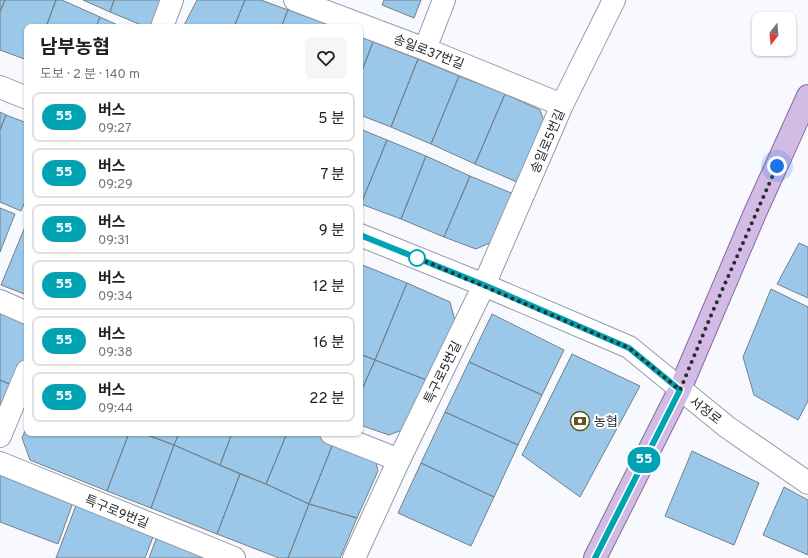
<!DOCTYPE html>
<html lang="ko">
<meta charset="utf-8">
<style>
:root{--surface:#fff;--page:#f6f6f6;--text:#202124;--muted:#757577;--line:#e0e0e0}
body{margin:0;font-family:Overpass,"Noto Sans KR",sans-serif;background:var(--page);color:var(--text);height:100vh;display:flex;flex-direction:column;font-size:15px;white-space:nowrap}
*{box-sizing:border-box;margin:0}
p{font-size:13px;color:var(--muted)}
.icon{flex:none;width:22px;height:22px;fill:none;stroke:currentColor;stroke-width:2;stroke-linecap:round;stroke-linejoin:round}
.map{position:relative;flex:1;overflow:hidden}
.sheet{position:absolute;left:24px;top:24px;width:339px;height:412px;display:flex;flex-direction:column;background:var(--surface);border-radius:8px;box-shadow:0 1px 3px #0004}
.sheet>*{flex:none}
.badge{padding:0 8px;border-radius:13px;font-size:14px;line-height:26px}
.needle{width:26px;rotate:196deg}
.controls{position:absolute;left:752px;top:12px;display:grid;gap:8px}
.controls a{display:grid;place-items:center;width:44px;height:44px;border-radius:8px;background:var(--surface);box-shadow:0 1px 3px #0004;font-size:20px}
.you{position:absolute;width:20px;height:20px;margin:-10px;border:3px solid #fff;border-radius:50%;background:#1a73e8;box-shadow:0 0 0 6px #1a73e833}
.map>.badge{position:absolute;translate:-50% -50%;box-shadow:0 0 0 2px #fff}
.round{display:grid;place-items:center;flex:none;width:42px;height:42px;border-radius:8px;background:var(--page)}
.overview{display:flex;align-items:center;justify-content:space-between;height:68px;padding:0 16px}
h1{font-size:19px;font-weight:700;line-height:30px}
ul{padding:0;list-style:none}
li{display:flex;align-items:center;gap:12px;height:50px;margin:0 8px 6px;padding:0 8px;border:2px solid var(--line);border-radius:8px}
li div{flex:1}
li b{display:block;font-size:15px}
li em{font-style:normal}
li .badge{min-width:44px;font-weight:700;text-align:center}
.map>svg:first-child{display:block}
.building{fill:#9bc8e9;stroke:#738089}
.lines{fill:none;stroke-linecap:round;stroke-linejoin:round}
.minor-casing{stroke:#979aa8;stroke-width:24}
.major-casing{stroke:#866b9c;stroke-width:24}
.minor{stroke:#fff;stroke-width:22}
.major{stroke:#d4bbe6;stroke-width:22}
.line-casing{stroke:#fff;stroke-width:9}
.line{stroke:#00a3b4;stroke-width:6}
.walk{stroke:#2a2b31;stroke-width:4;stroke-dasharray:0 7.2}
.stop-dot{fill:#fff;stroke:#00a3b4;stroke-width:2}
.labels{text-anchor:middle;stroke-width:4;stroke-linejoin:round;paint-order:stroke}
.street-label{font-size:13px;fill:#2a2b31;stroke:#fff}
.poi-label{font-size:13px;fill:#2a2b31;stroke:#fff;text-anchor:start}
</style>
<div class="map">
<svg width="808" height="558" viewBox="0 0 808 558">
<rect width="100%" height="100%" fill="#f7f9ff"/>
<!-- building -->
<path class="building" d="M0,0H5L0,12Z
M5,0H56L46,27H27V60L0,50V12Z
M56,0H62L100,17L96,27H46Z
M83,0H114L110,12Z
M114,0H171L160,27H146L110,12Z
M197,0H245L234,27H183Z
M245,0H261L288,10L281,27H234Z
M384,0H421L414,18L382,5Z
M288,10L332,26V27H281Z
M100,17L122,27H96Z
M360,37L373,42L360,76Z
M373,42L418,59L391,127L360,115V76Z
M418,59L459,76L431,144L391,127Z
M459,76L505,94L475,164L431,144Z
M505,94L540,110L548,132L524,185L475,164Z
M0,112L6,115L0,130Z
M6,115L27,123V197L21,211L0,202V130Z
M360,129L387,140L361,204L360,203Z
M387,140L426,156L401,219L361,204Z
M426,156L470,176L444,237L401,219Z
M470,176L516,195L492,242L476,249L444,237Z
M0,208L15,214L0,252Z
M27,222V295L1,285Z
M799,243L808,247V298L777,284Z
M360,264L407,283L375,360L360,354Z
M407,283L450,302L455,321L429,381L375,360Z
M771,289L808,307V401L798,420L754,395L743,357Z
M0,310L27,323V353L14,386L0,380Z
M492,314L564,350L542,395L469,362Z
M360,354L375,360L360,394Z
M572,354L640,386L580,497L522,455Z
M375,360L429,381L407,428L389,435L360,425V394Z
M469,362L542,395L518,445L445,412Z
M0,380L14,386L0,416Z
M445,412L518,445L494,497L421,463Z
M27,426V433H129L107,491L30,460L22,438Z
M129,433H142L174,445L151,508L107,491Z
M142,433H179L174,445Z
M179,433H232L220,465L174,445Z
M232,433H287L266,484L220,465Z
M287,433H318L334,441L309,504L266,484Z
M334,441L373,451L378,471L357,518L309,504Z
M174,445L240,474L217,534L151,508Z
M692,451L759,483L734,545L665,516Z
M421,463L494,497L471,546L398,513Z
M0,468L75,497L58,544L0,522Z
M240,474L266,484L309,504L288,558H279L217,534Z
M784,487L808,500V555L763,535Z
M78,500L156,529L145,558H56Z
M309,504L357,518L340,558H288Z
M159,531L230,558H149Z"/>
<g class="lines">
<!-- minor casing -->
<g class="minor-casing">
<path id="minor" d="M295,0L425,49L562,105
M162,27L172,0
M425,49L444,0
M0,87L27,98
M360,235L484,285L629,347L727,427L808,483
M0,301L27,313
M331,433L399,460
M0,436L27,371
M0,463L234,558
M354,558L399,460L484,285L562,105L614,0"/>
</g>
<!-- major casing -->
<g class="major-casing">
<path id="major" d="M595,558L680,389L755,213L808,96"/>
</g>
<!-- minor -->
<use href="#minor" class="minor"/>
<!-- major -->
<use href="#major" class="major"/>
</g>
<g class="lines">
<!-- line casing -->
<g class="line-casing">
<path id="line" d="M360,235L484,285L629,348L680,390L595,558"/>
</g>
<!-- line -->
<use href="#line" class="line"/>
<!-- walk -->
<path class="walk" d="M417,258L415,257L629,348L680,390L712,313L777,166"/>
</g>
<!-- icons -->
<defs>
<g id="bank-ring" transform="scale(1)"><circle r="9.5" fill="#fff" stroke="#5e5723" stroke-width="1.5"/><path d="M-6-4H6V4H-6ZM0-2.3a2.3 2.3 0 1 0 0 4.6a2.3 2.3 0 1 0 0-4.6Z" fill="#5e5723"/></g>
</defs>
<g fill-rule="evenodd">
<use href="#bank-ring" x="580" y="421"/>
</g>
<!-- markers -->
<circle class="stop-dot" cx="417" cy="258" r="8"/>
<g class="labels">
<!-- street labels -->
<g class="street-label">
<text transform="translate(429 51) rotate(21)" y="5">송일로37번길</text>
<text transform="translate(547 141) rotate(-67)" y="5">송일로5번길</text>
<text transform="translate(442 372) rotate(-64)" y="5">특구로5번길</text>
<text transform="translate(706 410) rotate(38)" y="5">서정로</text>
<text transform="translate(117 511) rotate(22)" y="5">특구로9번길</text>
</g>
<!-- poi labels -->
<g class="poi-label">
<text x="594" y="426">농협</text>
</g>
</g>
</svg>
<div class="controls">
<a><svg class="needle" viewBox="-14 -14 28 28"><path d="M0-13l5 13h-10z" fill="#e53935"/><path d="M0 13l5-13h-10z" fill="#757577"/></svg></a>
</div>
<div class="you" style="left:777px;top:166px"></div>
<b class="badge" style="left:644px;top:460px;background:#00a3b4;color:#fff">55</b>
<section class="sheet">
<div class="overview"><div><h1>남부농협</h1><p>도보 · 2 분 · 140 m</p></div><a class="round"><svg class="icon" aria-label="heart" viewBox="0 0 24 24"><path d="M12 20l-8-8c-3-5 5-10 8-4 3-6 11-1 8 4z"/></svg></a></div>
<ul>
<li><span class="badge" style="background:#00a3b4;color:#fff">55</span><div><b>버스</b><p>09:27</p></div><em>5 분</em></li>
<li><span class="badge" style="background:#00a3b4;color:#fff">55</span><div><b>버스</b><p>09:29</p></div><em>7 분</em></li>
<li><span class="badge" style="background:#00a3b4;color:#fff">55</span><div><b>버스</b><p>09:31</p></div><em>9 분</em></li>
<li><span class="badge" style="background:#00a3b4;color:#fff">55</span><div><b>버스</b><p>09:34</p></div><em>12 분</em></li>
<li><span class="badge" style="background:#00a3b4;color:#fff">55</span><div><b>버스</b><p>09:38</p></div><em>16 분</em></li>
<li><span class="badge" style="background:#00a3b4;color:#fff">55</span><div><b>버스</b><p>09:44</p></div><em>22 분</em></li>
</ul>
</section>
</div>
